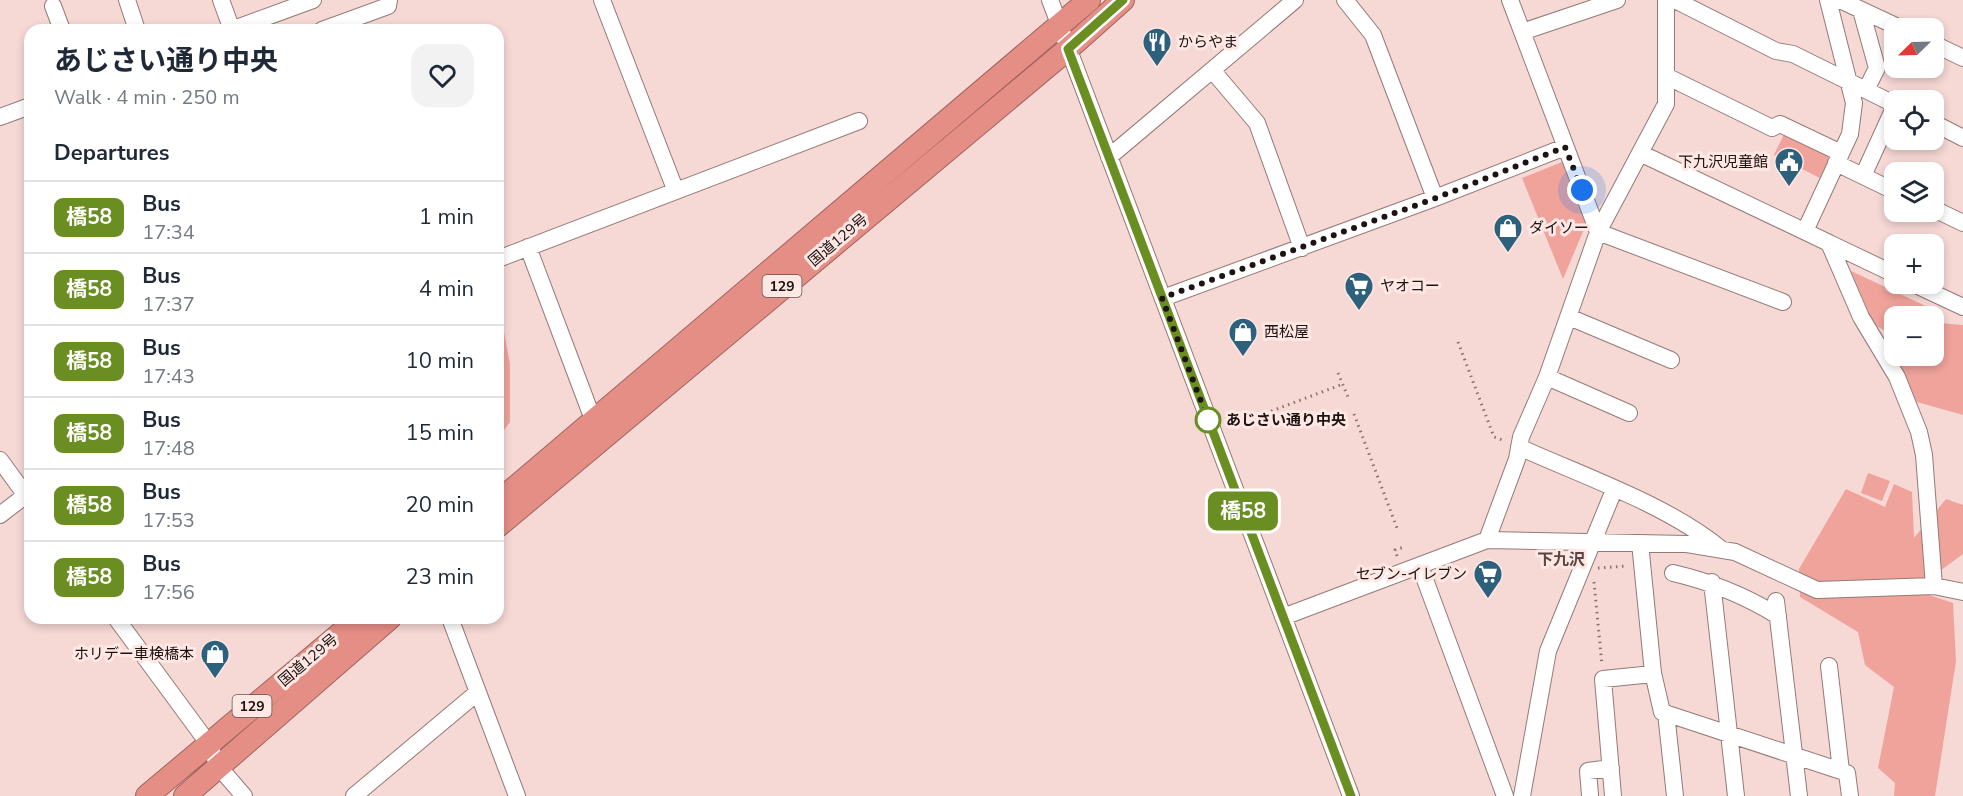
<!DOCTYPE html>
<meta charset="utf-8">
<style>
:root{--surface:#fff;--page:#f2f2f3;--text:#1f2937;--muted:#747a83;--line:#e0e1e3}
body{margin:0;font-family:"Nunito Sans","Noto Sans JP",sans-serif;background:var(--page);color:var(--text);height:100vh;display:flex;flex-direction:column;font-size:22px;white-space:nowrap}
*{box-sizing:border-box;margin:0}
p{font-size:20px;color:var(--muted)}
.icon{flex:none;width:33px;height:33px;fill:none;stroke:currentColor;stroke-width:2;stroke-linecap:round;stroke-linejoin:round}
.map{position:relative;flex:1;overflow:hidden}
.side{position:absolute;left:24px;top:24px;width:480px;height:600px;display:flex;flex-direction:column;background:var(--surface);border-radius:18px;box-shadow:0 3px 9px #0003}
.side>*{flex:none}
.badge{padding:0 12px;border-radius:9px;font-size:21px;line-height:39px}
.needle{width:39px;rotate:247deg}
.controls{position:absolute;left:1884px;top:18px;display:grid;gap:12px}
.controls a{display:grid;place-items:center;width:60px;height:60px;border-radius:12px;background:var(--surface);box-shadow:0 3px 9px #0003;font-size:30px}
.you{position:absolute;width:30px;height:30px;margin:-15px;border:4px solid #fff;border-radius:50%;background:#1a73e8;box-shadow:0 0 0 9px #1a73e833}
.map>.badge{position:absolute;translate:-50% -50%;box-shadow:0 0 0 3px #fff}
h2{padding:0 30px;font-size:22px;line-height:54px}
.round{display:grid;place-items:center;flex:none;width:63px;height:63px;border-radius:18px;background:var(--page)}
.summary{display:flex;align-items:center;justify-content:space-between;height:102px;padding:0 30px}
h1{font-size:28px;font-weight:700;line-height:45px}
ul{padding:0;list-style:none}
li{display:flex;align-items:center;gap:18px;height:72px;padding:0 30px;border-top:2px solid var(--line)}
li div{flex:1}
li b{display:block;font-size:22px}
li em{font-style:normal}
li .badge{min-width:66px;font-weight:700;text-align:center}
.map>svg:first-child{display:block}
.green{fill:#efa39b}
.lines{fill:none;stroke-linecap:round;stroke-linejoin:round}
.minor-casing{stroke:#947a77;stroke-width:18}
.highway-casing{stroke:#9f635d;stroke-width:24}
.path{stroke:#877472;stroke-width:3;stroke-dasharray:1.5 4.5;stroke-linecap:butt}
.minor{stroke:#fff;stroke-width:16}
.highway{stroke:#e58e86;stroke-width:22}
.line-casing{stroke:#fff;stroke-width:14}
.line{stroke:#6b8e23;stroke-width:9}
.walk{stroke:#1d1312;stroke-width:6;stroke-dasharray:0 10.8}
.stop-dot{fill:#fff;stroke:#6b8e23;stroke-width:3}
.labels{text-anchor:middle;stroke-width:6;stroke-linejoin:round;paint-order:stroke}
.shield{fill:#ffe7e4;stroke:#615351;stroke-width:1.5}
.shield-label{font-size:14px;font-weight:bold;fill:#1d1312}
.poi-label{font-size:15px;fill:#1d1312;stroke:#ffe7e4;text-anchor:start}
.street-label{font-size:15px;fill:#1d1312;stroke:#ffe7e4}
.stop-label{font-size:15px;font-weight:bold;fill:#1d1312;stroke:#ffe7e4;text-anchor:start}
.neighbourhood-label{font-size:16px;font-weight:bold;fill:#5d4543;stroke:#ffe7e4}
</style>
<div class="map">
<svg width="1963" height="796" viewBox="0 0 1963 796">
<rect width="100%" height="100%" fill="#f6d8d5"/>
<!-- green -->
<path class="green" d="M1785,132L1826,151L1829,160L1820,178L1774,155Z
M1562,162L1587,222L1563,279L1522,178Z
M1851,271L1930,308L1927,316H1894V335L1874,325Z
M498,300L510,364V422L498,438Z
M1939,323L1963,325V415L1917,402L1878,336L1894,342V356H1934V330Z
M1868,473L1890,481L1882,501L1861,493Z
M1894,484L1912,492L1914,538L1946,499L1963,505V554L1914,590L1953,603L1956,661L1935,796H1894L1895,783L1878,768L1894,687L1865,665L1858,632L1800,597L1799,569L1846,489L1885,507Z"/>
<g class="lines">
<!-- minor casing -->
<g class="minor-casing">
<path id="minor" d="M127,0L137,30
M221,0L232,30
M602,0L675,189
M1050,0L1351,796
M1345,0L1373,35L1435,198
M1510,0L1598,232L1783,302
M1675,0L1776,51L1793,54L1894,104
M1840,0L1900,28
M53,6L62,30
M1861,10L1877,68L1866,90
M231,30L313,0
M322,30L388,6L389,0
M1522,32L1617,0
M1934,44L1963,58
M1212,70L1257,123L1302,248
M1666,76L1772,128L1780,124L1841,153
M0,117L30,106
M1934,123L1963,138
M1642,154L1829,243L1861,317L1897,377L1919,432L1924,455L1934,586
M1109,157L1295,0
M1836,163L1894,191
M1863,176L1894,108
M1934,209L1963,223
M1805,231L1850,134L1854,103L1828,0
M1829,243L1894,274
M528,247L594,422
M498,259L859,121
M1914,284L1963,307
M1163,298L1435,198L1565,147
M1569,317L1671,360
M1547,377L1629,413
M1519,447C1583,476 1668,505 1721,549
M0,460L30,501
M0,515L26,495
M1487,540L1517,459L1521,437L1547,377L1598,232L1666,104V0
M1640,543L1653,673L1662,712L1847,773L1850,796
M1420,566L1505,796
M1673,573C1712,582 1744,595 1778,616
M1712,582L1736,796
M1776,601L1799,796
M1283,617L1487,540L1687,544L1735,552L1817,590L1934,586L1963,592
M116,618L208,743L219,767L244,796
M450,618L517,796
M1829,666L1841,771
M1666,713L1675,796
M1590,795L1588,771L1611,768
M354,796L478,692
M1522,796L1548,651L1614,490
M1613,796L1603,679L1653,674"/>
</g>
<!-- highway casing -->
<g class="highway-casing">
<path id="highway" d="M498,502L1089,0
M498,526L1068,49L1123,0
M147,796L359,618
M185,796L390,618"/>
</g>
<!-- path -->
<path class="path" d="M1458,342L1494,437L1505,441
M1338,373L1348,397
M1354,414L1397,528
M1226,418L1228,417L1232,426L1343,384
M1397,556L1395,550L1404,547
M1598,568L1627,566
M1594,582L1602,665"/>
<!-- minor -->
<use href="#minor" class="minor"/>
<!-- highway -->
<use href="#highway" class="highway"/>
</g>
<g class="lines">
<!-- line casing -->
<g class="line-casing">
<path id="line" d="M1123,0L1068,49L1351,796"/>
</g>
<!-- line -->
<use href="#line" class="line"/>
<!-- walk -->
<path class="walk" d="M1208,420L1162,298L1436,198L1565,147L1582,190"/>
</g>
<!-- icons -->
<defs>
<g id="restaurant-pin" transform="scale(1.5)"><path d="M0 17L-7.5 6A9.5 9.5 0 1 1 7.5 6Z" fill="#2c607c" stroke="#ffe7e4"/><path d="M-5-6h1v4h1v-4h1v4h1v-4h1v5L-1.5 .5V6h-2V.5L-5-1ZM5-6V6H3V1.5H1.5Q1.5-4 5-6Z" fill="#fff"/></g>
<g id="civic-pin" transform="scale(1.5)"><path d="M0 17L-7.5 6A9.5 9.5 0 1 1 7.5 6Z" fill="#2c607c" stroke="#ffe7e4"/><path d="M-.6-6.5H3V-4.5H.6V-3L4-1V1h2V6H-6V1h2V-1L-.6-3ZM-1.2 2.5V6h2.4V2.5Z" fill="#fff"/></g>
<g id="shop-pin" transform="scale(1.5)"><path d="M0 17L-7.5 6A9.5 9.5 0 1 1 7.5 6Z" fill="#2c607c" stroke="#ffe7e4"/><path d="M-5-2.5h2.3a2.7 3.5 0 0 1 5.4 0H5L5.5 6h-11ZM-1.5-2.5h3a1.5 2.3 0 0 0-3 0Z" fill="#fff"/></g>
<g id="supermarket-pin" transform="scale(1.5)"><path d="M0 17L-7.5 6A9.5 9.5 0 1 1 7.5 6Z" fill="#2c607c" stroke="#ffe7e4"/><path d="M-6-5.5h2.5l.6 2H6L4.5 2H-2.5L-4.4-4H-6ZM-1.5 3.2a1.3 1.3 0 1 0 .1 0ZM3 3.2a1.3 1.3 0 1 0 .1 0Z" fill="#fff"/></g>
</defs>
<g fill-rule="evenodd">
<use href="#restaurant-pin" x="1157" y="42"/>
<use href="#civic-pin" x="1789" y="162"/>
<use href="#shop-pin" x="1508" y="228"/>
<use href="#supermarket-pin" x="1359" y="286"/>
<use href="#shop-pin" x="1243" y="332"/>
<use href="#supermarket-pin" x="1488" y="574"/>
<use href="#shop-pin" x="215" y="654"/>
</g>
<!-- markers -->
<circle class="stop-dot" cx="1208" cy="420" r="12"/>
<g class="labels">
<!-- shield labels -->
<g class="shield">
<rect x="762.5" y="275" width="39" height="22" rx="4.5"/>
<rect x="232.5" y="695" width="39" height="22" rx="4.5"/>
</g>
<g class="shield-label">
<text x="782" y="291">129</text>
<text x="252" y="711">129</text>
</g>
<!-- poi labels -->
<g class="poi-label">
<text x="1178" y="47">からやま</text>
<text x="1768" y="167" text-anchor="end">下九沢児童館</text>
<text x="1529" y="233">ダイソー</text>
<text x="1380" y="291">ヤオコー</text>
<text x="1264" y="337">西松屋</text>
<text x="1467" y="579" text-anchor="end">セブン-イレブン</text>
<text x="194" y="659" text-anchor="end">ホリデー車検橋本</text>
</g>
<!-- street labels -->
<g class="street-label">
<text transform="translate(838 240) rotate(-40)" y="5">国道129号</text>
<text transform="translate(308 660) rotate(-40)" y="5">国道129号</text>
</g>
<!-- stop labels -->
<g class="stop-label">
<text x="1226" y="425">あじさい通り中央</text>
</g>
<!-- neighbourhood labels -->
<g class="neighbourhood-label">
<text x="1561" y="565">下九沢</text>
</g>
</g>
</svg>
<div class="controls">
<a><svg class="needle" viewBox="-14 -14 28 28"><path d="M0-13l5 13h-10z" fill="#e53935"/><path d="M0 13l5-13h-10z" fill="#747a83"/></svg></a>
<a><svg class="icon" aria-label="locate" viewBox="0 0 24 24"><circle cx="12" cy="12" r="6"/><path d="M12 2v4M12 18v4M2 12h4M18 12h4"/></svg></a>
<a><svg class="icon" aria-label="layers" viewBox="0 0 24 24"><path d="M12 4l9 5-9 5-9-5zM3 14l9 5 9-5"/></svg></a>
<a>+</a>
<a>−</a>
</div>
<div class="you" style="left:1582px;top:190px"></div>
<b class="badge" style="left:1243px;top:511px;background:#6b8e23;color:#fff">橋58</b>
<section class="side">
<div class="summary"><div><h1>あじさい通り中央</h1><p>Walk · 4 min · 250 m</p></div><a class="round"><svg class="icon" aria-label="heart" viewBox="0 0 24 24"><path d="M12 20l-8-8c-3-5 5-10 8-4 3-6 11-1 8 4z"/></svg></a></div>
<h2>Departures</h2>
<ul>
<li><span class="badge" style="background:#6b8e23;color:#fff">橋58</span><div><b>Bus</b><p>17:34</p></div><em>1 min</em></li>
<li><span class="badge" style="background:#6b8e23;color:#fff">橋58</span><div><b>Bus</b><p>17:37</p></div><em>4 min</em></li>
<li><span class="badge" style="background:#6b8e23;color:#fff">橋58</span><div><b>Bus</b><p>17:43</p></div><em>10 min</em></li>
<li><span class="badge" style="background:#6b8e23;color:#fff">橋58</span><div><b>Bus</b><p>17:48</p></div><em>15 min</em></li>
<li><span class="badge" style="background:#6b8e23;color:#fff">橋58</span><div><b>Bus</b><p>17:53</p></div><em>20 min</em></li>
<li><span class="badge" style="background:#6b8e23;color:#fff">橋58</span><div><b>Bus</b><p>17:56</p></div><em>23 min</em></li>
</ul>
</section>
</div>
